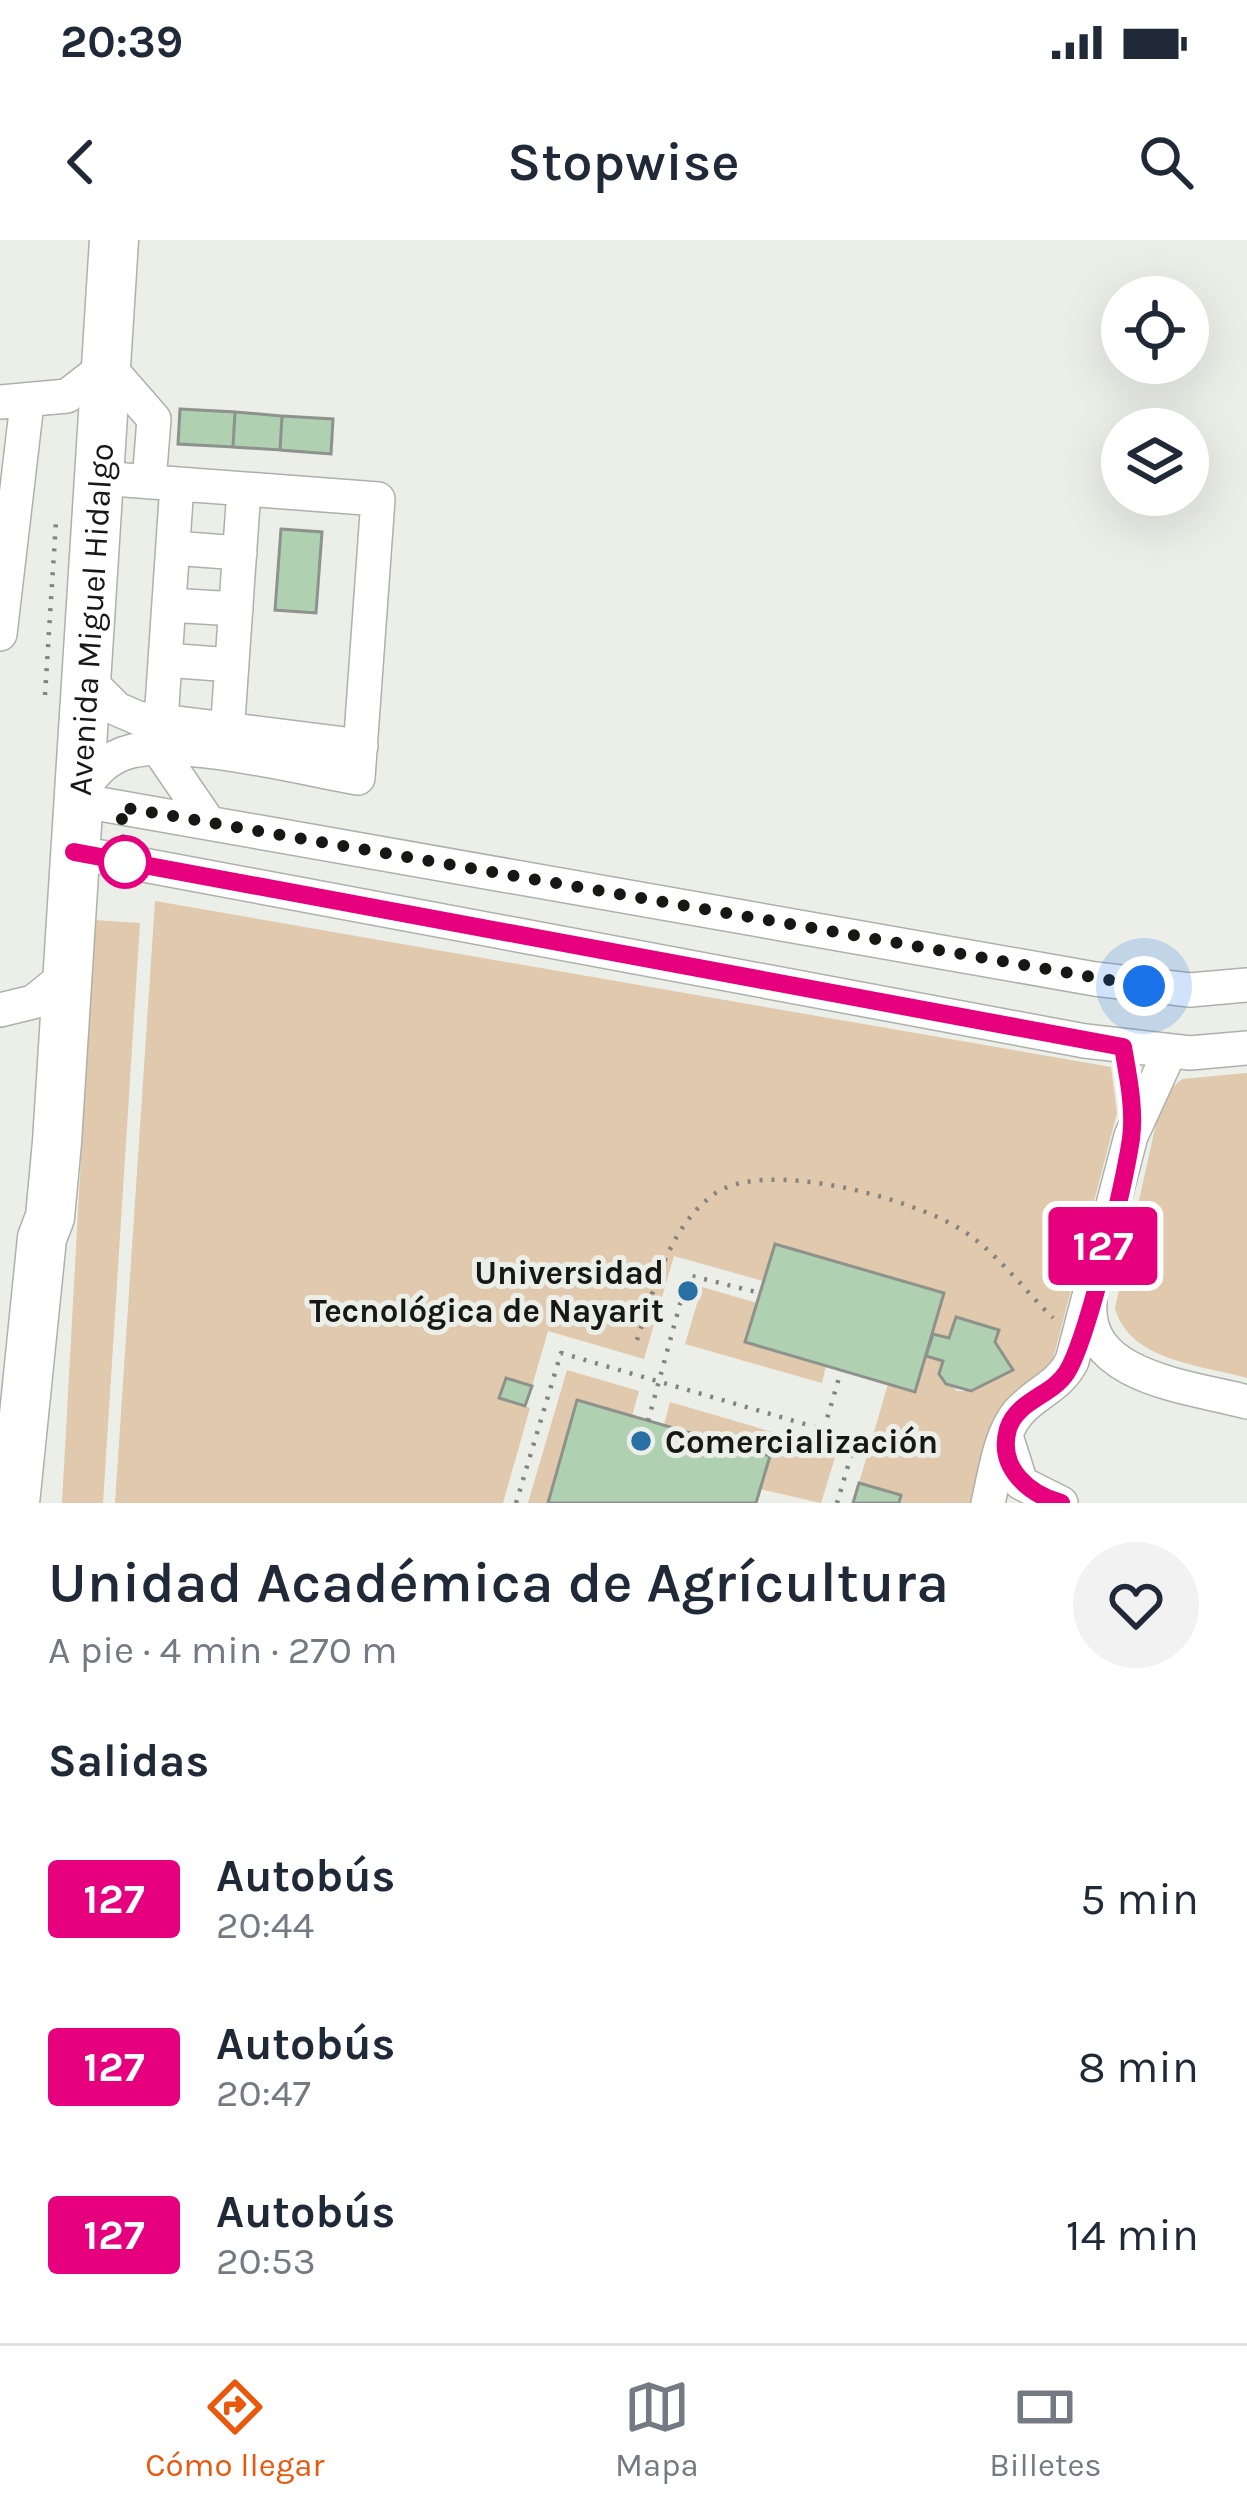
<!DOCTYPE html>
<html lang="es">
<meta charset="utf-8">
<style>
:root{--surface:#fff;--page:#f2f2f3;--text:#1f2937;--muted:#747a83;--line:#e0e1e3;--accent:#ea580c}
body{margin:0;font-family:Karla,sans-serif;background:var(--page);color:var(--text);height:100vh;display:flex;flex-direction:column;font-size:45px;white-space:nowrap}
*{box-sizing:border-box;margin:0}
p{font-size:39px;color:var(--muted)}
.icon{flex:none;width:66px;height:66px;fill:none;stroke:currentColor;stroke-width:2;stroke-linecap:round;stroke-linejoin:round}
.map{position:relative;height:1263px;overflow:hidden}
.side{display:flex;flex-direction:column;background:var(--surface);flex:1}
.side>*{flex:none}
.badge{padding:0 24px;border-radius:9px;font-size:42px;line-height:78px}
.buttons{position:absolute;left:1101px;top:36px;display:grid;gap:24px}
.buttons a{display:grid;place-items:center;width:108px;height:108px;border-radius:50%;background:var(--surface);box-shadow:0 12px 48px #0002;font-size:60px}
.you{position:absolute;width:60px;height:60px;margin:-30px;border:9px solid #fff;border-radius:50%;background:#1a73e8;box-shadow:0 0 0 18px #1a73e833}
.map>.badge{position:absolute;translate:-50% -50%;box-shadow:0 0 0 6px #fff}
h2{padding:0 48px;font-size:45px;line-height:108px}
.round{display:grid;place-items:center;flex:none;width:126px;height:126px;border-radius:63px;background:var(--page)}
.summary{display:flex;align-items:center;justify-content:space-between;height:204px;padding:0 48px}
h1{font-size:57px;font-weight:600;line-height:90px}
ul{padding:0;list-style:none}
li{display:flex;align-items:center;gap:36px;height:168px;padding:0 48px}
li div{flex:1}
li b{display:block;font-size:45px}
li em{font-style:normal}
li .badge{min-width:132px;font-weight:700;text-align:center}
.status{display:flex;justify-content:space-between;align-items:center;height:84px;padding:0 60px;background:var(--surface);direction:ltr}
.status svg{height:33px;fill:currentColor}
header{display:flex;justify-content:space-between;align-items:center;height:156px;padding:0 48px;background:var(--surface);font-size:54px;font-weight:600}
.tab-bar{display:flex;justify-content:space-around;align-items:center;height:168px;border-top:3px solid var(--line);background:var(--surface);font-size:33px;color:var(--muted)}
.tab-bar a{display:grid;justify-items:center;gap:6px}
.tab-bar .active{color:var(--accent)}
.map>svg:first-child{display:block}
.green{fill:#e0c9ac}
.building{fill:#b0d0b2;stroke:#8d928d;stroke-width:3}
.lines{fill:none;stroke-linecap:round;stroke-linejoin:round}
.minor-casing{stroke:#aeb0ab;stroke-width:36}
.highway-casing{stroke:#aeb0ab;stroke-width:51}
.path{stroke:#838480;stroke-width:4.5;stroke-dasharray:3 9;stroke-linecap:butt}
.minor{stroke:#fff;stroke-width:33}
.highway{stroke:#fff;stroke-width:48}
.line-casing{stroke:#fff;stroke-width:27}
.line{stroke:#e6007e;stroke-width:18}
.walk{stroke:#171816;stroke-width:12;stroke-dasharray:0 21.6}
.stop-dot{fill:#fff;stroke:#e6007e;stroke-width:6}
.poi-dot{fill:#2970a4;stroke:#eceee8;stroke-width:4.5}
.labels{text-anchor:middle;stroke-width:10;stroke-linejoin:round;paint-order:stroke}
.street-label{font-size:33px;fill:#171816;stroke:#eceee8}
.poi-label{font-size:33px;font-weight:bold;fill:#171816;stroke:#eceee8;text-anchor:end}
</style>
<div class="status"><b>20:39</b><svg viewBox="0 0 49 12"><path d="M0 12V9h3v3zM5 12V6h3v6zM10 12V3h3v9zM15 12V0h3v12zM26 1h20v11H26zM47 4h2v5h-2z"/></svg></div>
<header><svg class="icon" aria-label="back" viewBox="0 0 24 24"><path d="M15 5l-7 7 7 7"/></svg>Stopwise<svg class="icon" aria-label="search" viewBox="0 0 24 24"><circle cx="10" cy="10" r="6"/><path d="M15 15l6 6"/></svg></header>
<div class="map">
<svg width="1247" height="1263" viewBox="0 0 1247 1263">
<rect width="100%" height="100%" fill="#eceee8"/>
<!-- green -->
<path class="green" d="M155,661L1111,827L1117,873L1052,1123L1045,1136L1001,1168L971,1263H899L900,1255L859,1243L888,1144L915,1152L926,1116L943,1121L939,1134L957,1151H971L1013,1130L995,1102L999,1090L956,1077L949,1098L933,1094L944,1053L775,1004L763,1041L674,1016L644,1119L548,1091L532,1146L500,1157L530,1168L503,1263H115Z
M94,680L140,683L103,1263H62Z
M1247,833V1138C1202,1125 1129,1121 1115,1068L1162,857L1182,839Z
M702,1047L757,1063L746,1102L826,1126L822,1143L685,1104Z
M567,1130L639,1151L632,1176L577,1161L548,1263H528Z
M670,1162L837,1211L821,1263L760,1249L664,1185Z"/>
<!-- building -->
<path class="building" d="M180,169L235,172L233,207L178,204Z
M235,172L282,176L280,210L233,207Z
M282,176L333,179L331,214L280,210Z
M281,289L322,292L316,373L275,370Z
M775,1004L944,1053L915,1152L745,1102Z
M956,1077L999,1090L995,1102L1013,1130L971,1151L946,1144L939,1134L943,1121L926,1116L933,1094L949,1098Z
M506,1138L532,1146L525,1166L499,1158Z
M577,1160L770,1216L756,1263H548Z
M859,1243L901,1255L899,1263H853Z"/>
<g class="lines">
<!-- minor casing -->
<g class="minor-casing">
<path id="minor" d="M0,162L67,156L107,125L154,179L149,242
M99,238L378,259L358,538C301,528 186,499 132,511C105,517 89,537 77,560L1095,739L1190,750L1247,745
M177,244L159,510L209,583
M173,308L240,313
M169,365L236,369
M0,394L27,163
M165,420L232,425
M85,437L117,469L138,478L361,506
M226,509L244,249
M74,612L1085,801L1190,813L1247,808
M0,770L33,762L67,735
M1090,1063C1084,1139 1193,1147 1247,1162
M1007,1199L1021,1243L1061,1263
M988,1263C995,1235 999,1196 1018,1173C1036,1152 1059,1147 1072,1121L1131,896L1170,811"/>
</g>
<!-- highway casing -->
<g class="highway-casing">
<g id="highway">
<path id="s1" d="M15,1263L42,998L50,977L57,902L114,0"/>
</g>
</g>
<!-- path -->
<path class="path" d="M45,455L56,281
M637,1100C654,1050 668,988 713,955C762,917 911,958 960,989C994,1009 1024,1050 1053,1078
M648,1181L688,1035L760,1053
M824,1189L841,1131
M516,1263L561,1113L856,1199L837,1263"/>
<!-- minor -->
<use href="#minor" class="minor"/>
<!-- highway -->
<use href="#highway" class="highway"/>
</g>
<g class="lines">
<!-- line casing -->
<g class="line-casing">
<path id="line" d="M74,612L1123,807C1128,836 1135,869 1131,899C1124,944 1088,1098 1067,1132C1052,1156 1017,1160 1008,1189C997,1228 1029,1254 1061,1263"/>
</g>
<!-- line -->
<use href="#line" class="line"/>
<!-- walk -->
<path class="walk" d="M125,622L121,567L1144,746"/>
</g>
<!-- markers -->
<circle class="stop-dot" cx="125" cy="622" r="24"/>
<g class="poi-dot">
<circle cx="688" cy="1051" r="12"/>
<circle cx="641" cy="1201" r="12"/>
</g>
<g class="labels">
<!-- street labels -->
<g class="street-label">
<text dy="12" stroke="none"><textPath href="#s1" startOffset="888">Avenida Miguel Hidalgo</textPath></text>
</g>
<!-- poi labels -->
<g class="poi-label">
<text x="664" y="1044">Universidad<tspan x="664" dy="38">Tecnológica de Nayarit</tspan></text>
<text x="665" y="1213" text-anchor="start">Comercialización</text>
</g>
</g>
</svg>
<div class="buttons">
<a><svg class="icon" aria-label="locate" viewBox="0 0 24 24"><circle cx="12" cy="12" r="6"/><path d="M12 2v4M12 18v4M2 12h4M18 12h4"/></svg></a>
<a><svg class="icon" aria-label="layers" viewBox="0 0 24 24"><path d="M12 4l9 5-9 5-9-5zM3 14l9 5 9-5"/></svg></a>
</div>
<div class="you" style="left:1144px;top:746px"></div>
<b class="badge" style="left:1103px;top:1006px;background:#e6007e;color:#fff">127</b>
</div>
<section class="side">
<div class="summary"><div><h1>Unidad Académica de Agrícultura</h1><p>A pie · 4 min · 270 m</p></div><a class="round"><svg class="icon" aria-label="heart" viewBox="0 0 24 24"><path d="M12 20l-8-8c-3-5 5-10 8-4 3-6 11-1 8 4z"/></svg></a></div>
<h2>Salidas</h2>
<ul>
<li><span class="badge" style="background:#e6007e;color:#fff">127</span><div><b>Autobús</b><p>20:44</p></div><em>5 min</em></li>
<li><span class="badge" style="background:#e6007e;color:#fff">127</span><div><b>Autobús</b><p>20:47</p></div><em>8 min</em></li>
<li><span class="badge" style="background:#e6007e;color:#fff">127</span><div><b>Autobús</b><p>20:53</p></div><em>14 min</em></li>
</ul>
</section>
<nav class="tab-bar">
<a class="active"><svg class="icon" aria-label="directions" viewBox="0 0 24 24"><path d="M12 3l9 9-9 9-9-9zM9 14v-3h6M13 9l2 2-2 2"/></svg>Cómo llegar</a>
<a><svg class="icon" aria-label="map" viewBox="0 0 24 24"><path d="M3 6l6-2 6 2 6-2v14l-6 2-6-2-6 2zM9 4v14M15 6v14"/></svg>Mapa</a>
<a><svg class="icon" aria-label="tickets" viewBox="0 0 24 24"><path d="M3 7h18v10H3zM15 7v10"/></svg>Billetes</a>
</nav>
